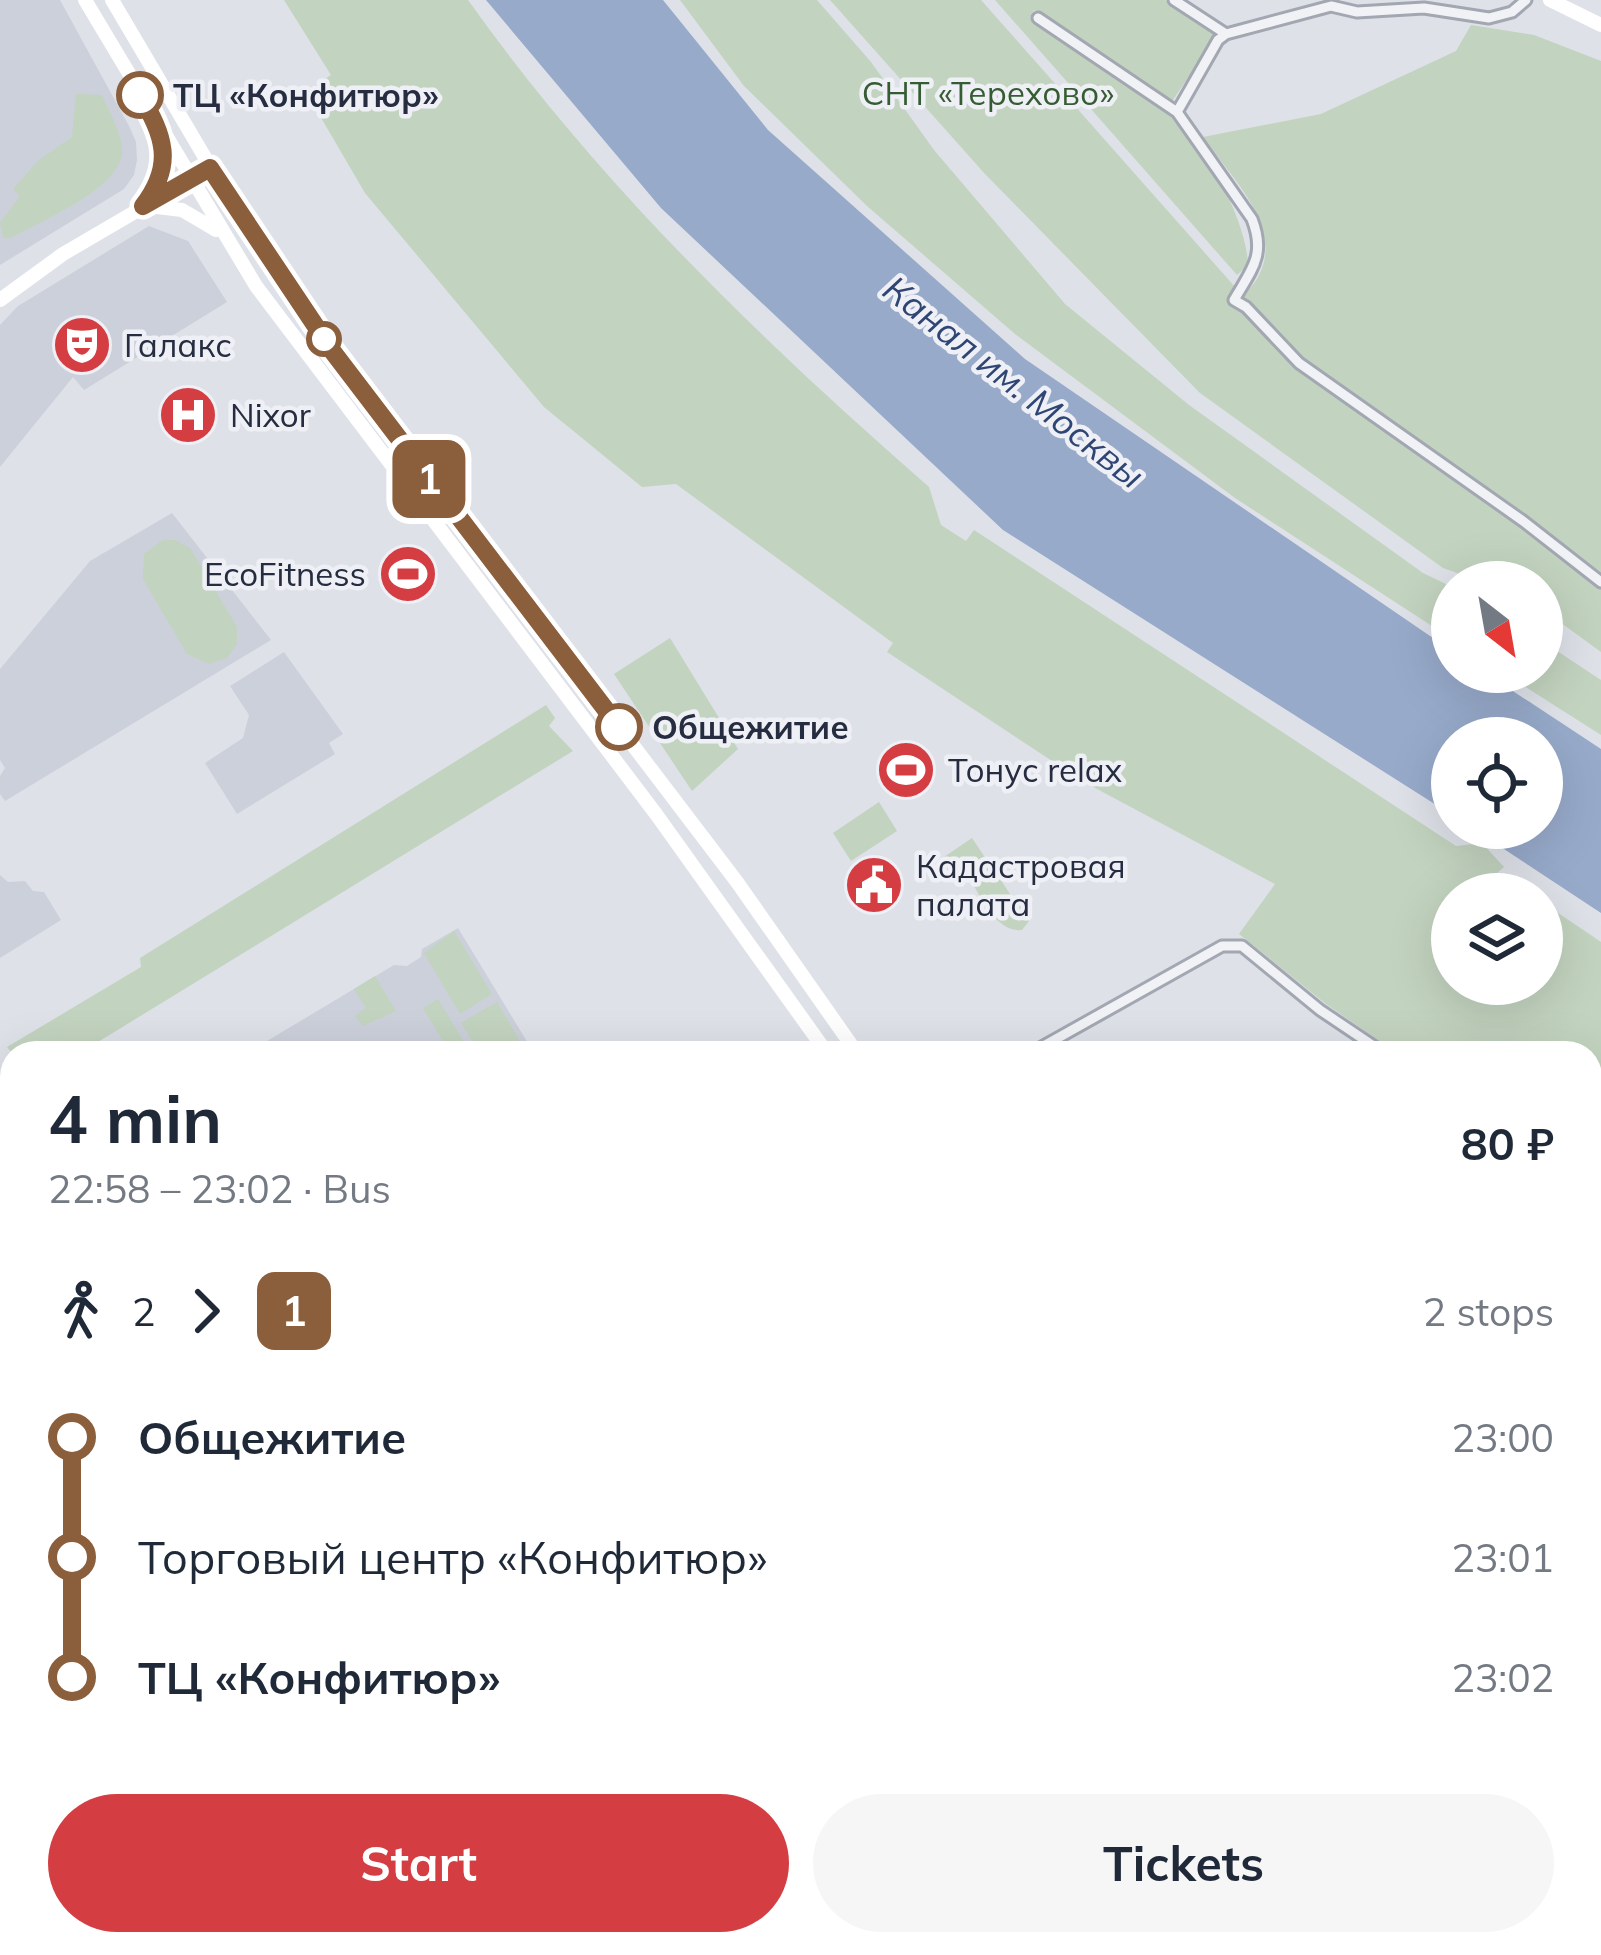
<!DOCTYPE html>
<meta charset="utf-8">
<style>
:root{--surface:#fff;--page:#f6f6f7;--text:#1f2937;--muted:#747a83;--accent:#d43d42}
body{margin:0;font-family:Mulish,sans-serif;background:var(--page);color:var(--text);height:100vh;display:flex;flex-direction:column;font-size:45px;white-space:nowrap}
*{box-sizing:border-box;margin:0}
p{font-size:39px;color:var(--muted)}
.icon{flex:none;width:66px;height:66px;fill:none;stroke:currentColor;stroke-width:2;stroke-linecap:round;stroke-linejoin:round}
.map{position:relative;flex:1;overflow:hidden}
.details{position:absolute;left:0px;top:1041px;width:1602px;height:915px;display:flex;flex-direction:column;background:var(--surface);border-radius:36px 36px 0 0;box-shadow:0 12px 48px #0002}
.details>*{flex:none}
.badge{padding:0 24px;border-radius:18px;font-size:42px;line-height:78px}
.needle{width:78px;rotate:149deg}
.buttons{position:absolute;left:1431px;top:561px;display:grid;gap:24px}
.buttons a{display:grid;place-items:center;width:132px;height:132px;border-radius:50%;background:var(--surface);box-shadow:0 12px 48px #0002;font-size:60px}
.map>.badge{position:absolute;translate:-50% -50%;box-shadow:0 0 0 6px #fff}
.legs{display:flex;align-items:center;gap:18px;height:132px;padding:0 48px;font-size:39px}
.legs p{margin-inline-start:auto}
.headline{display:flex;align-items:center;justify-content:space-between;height:204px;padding:0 48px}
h1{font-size:66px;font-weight:700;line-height:90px}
.cta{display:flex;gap:24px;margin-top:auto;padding:24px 48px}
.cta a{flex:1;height:138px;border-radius:72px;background:var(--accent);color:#fff;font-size:48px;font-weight:700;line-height:138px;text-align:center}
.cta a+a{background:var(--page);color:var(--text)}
ul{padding:0 48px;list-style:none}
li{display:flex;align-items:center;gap:42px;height:120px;font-size:45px}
li i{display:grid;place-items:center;width:18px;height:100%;margin:0 15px;background:currentColor}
li i::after{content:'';width:30px;height:30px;margin:-15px;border:9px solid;border-radius:50%;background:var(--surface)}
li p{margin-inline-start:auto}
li:first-child i{background:linear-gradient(#0000 50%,currentColor 0)}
li:last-child i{background:linear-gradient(currentColor 50%,#0000 0)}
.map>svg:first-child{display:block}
.built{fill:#ccd0da}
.green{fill:#c2d3bf}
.water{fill:#97aaca}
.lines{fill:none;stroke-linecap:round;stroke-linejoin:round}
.minor-casing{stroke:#a3a7b2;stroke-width:15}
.tertiary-casing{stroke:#a3a7b2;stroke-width:18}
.minor{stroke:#f1f2f6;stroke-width:9}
.tertiary{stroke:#f1f2f6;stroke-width:12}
.secondary{stroke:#fff;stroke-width:14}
.line-1-casing{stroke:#fff;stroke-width:27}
.line-1{stroke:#8b5e3c;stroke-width:18}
.stop-1-dot{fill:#fff;stroke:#8b5e3c;stroke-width:6}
.labels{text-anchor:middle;stroke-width:9;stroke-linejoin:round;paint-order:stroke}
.park-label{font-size:33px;fill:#365c33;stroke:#eef0f6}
.stop-label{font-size:33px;font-weight:bold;fill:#272d40;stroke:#eef0f6;text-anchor:start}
.poi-label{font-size:33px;fill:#272d40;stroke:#eef0f6;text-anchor:start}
.water-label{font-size:36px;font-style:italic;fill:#2f4675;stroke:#eef0f6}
</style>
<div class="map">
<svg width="1601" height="1955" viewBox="0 0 1601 1955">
<rect width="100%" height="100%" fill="#dee1e8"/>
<!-- built -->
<path class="built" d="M0,0H60L129,126L136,142L137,160L134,175L124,189L0,265Z
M149,226L188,241L227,302L84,390L73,377L0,467V325L18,306Z
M172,513L271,640L5,801L0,794V776L5,768L0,760V669L90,561Z
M284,652L343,734L329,743L335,754L237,814L205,763L243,738L249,715L230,686Z
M0,875L8,882L25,881L33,891L44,892L61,920L0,958Z
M458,928L534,1053H247L394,965L407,966L421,957L422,949Z
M0,1324L12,1341V1486L0,1492Z
M947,1944H1057L1064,1955H954Z"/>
<!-- green -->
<path class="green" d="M284,0H468C598,183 760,339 929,487L941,525L966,541L974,530L1456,846L1482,843L1504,867L1497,873L1530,894H1452V984H1542V902L1601,942V1190L1590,1182V1053H1397L1326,1004L1239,934L1275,884L1084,782L887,652L893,643L676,484L642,487L544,407L365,193L306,92L331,75Z
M680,0H817L871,62L934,150L1065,304L1189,405L1423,573L1452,587V639L1235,498L1015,334L867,206L744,86Z
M830,0H981L1243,296C1249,289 1257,281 1260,273C1283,225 1228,174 1203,137L1321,114L1456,51L1471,25L1534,35L1601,61V652L1542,609V582H1483L1443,568L1200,393L985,174Z
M995,0H1165L1218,33L1171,103L1034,10L1030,18C1078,50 1135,78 1176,118C1207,148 1247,222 1248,265L1237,275Z
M76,94L102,95C109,111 120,130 122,147C127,187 40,221 11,238H3L0,223L20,196L13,189L39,160L72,137Z
M163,540H175L190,548L237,627V644L227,658L209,664L187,654L143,579L144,554Z
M670,638L738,749L692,791L614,674Z
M1542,641L1601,680V735L1502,672H1542Z
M546,705L555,718L549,726L573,751L80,1053H12L7,1047L141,967L140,958Z
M879,802L897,831L851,861L833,833Z
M972,838L986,859L954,879L941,859Z
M988,861L1014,900L1029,909V921L1022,930C995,933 980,894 967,874Z
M454,931L492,994L460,1014L424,953Z
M375,976L396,1011L363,1026L355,1016L366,1008L354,989Z
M438,999L469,1050L475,1046L461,1023L497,1002L525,1050L520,1053H450L423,1008Z
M1193,1944H1306L1313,1955H1174Z"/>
<!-- water -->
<path class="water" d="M486,0H663L768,130L1025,359L1452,651V672H1484L1601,749V913L1472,828H1542V738H1452V815L1003,530L661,208Z"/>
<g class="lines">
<!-- minor casing -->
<g class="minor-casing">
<path id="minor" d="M1174,0L1226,34L1331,6L1357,12L1424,8L1489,18L1512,12L1526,0
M1038,18L1177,112L1218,40L1226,34
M1177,112L1252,219C1266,255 1252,269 1234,300L1246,307L1299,363L1523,521L1601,582
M1031,1053L1222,946H1242L1320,1010L1384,1053
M0,1125L5,1156L0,1192
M1590,1195L1601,1203
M1590,1603L1601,1595"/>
</g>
<!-- tertiary casing -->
<g class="tertiary-casing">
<path id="tertiary" d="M149,1944L156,1955
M672,1944L679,1955"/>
</g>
<!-- minor -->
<use href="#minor" class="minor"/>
<!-- tertiary -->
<use href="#tertiary" class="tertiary"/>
<!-- secondary -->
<path class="secondary" d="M85,0L256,286L656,814L827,1053
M112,0L246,227L301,309L737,882L857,1053
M1550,0L1601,25
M146,202L160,179L163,138
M149,206L182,210L216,230
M0,300L63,254L210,168
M0,1719L12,1712
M1408,1944L1414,1955"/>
</g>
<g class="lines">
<!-- line-1 casing -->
<g class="line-1-casing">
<path id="line-1" d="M140,95C164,136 175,164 143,206L210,168L333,352L619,727"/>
</g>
<!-- line-1 -->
<use href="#line-1" class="line-1"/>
</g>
<!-- icons -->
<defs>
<g id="theatre-disc" transform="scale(3)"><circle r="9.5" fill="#d43d42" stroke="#eef0f6"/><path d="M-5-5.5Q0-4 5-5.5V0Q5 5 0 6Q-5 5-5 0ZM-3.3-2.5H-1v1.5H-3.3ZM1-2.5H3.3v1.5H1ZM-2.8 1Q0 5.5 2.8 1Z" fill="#fff"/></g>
<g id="hospital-disc" transform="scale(3)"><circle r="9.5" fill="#d43d42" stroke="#eef0f6"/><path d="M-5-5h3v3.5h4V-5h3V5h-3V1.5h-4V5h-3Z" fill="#fff"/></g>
<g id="stadium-disc" transform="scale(3)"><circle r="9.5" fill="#d43d42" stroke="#eef0f6"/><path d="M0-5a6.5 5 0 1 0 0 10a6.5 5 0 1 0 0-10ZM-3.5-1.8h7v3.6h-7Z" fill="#fff"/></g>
<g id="civic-disc" transform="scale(3)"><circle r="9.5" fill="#d43d42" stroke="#eef0f6"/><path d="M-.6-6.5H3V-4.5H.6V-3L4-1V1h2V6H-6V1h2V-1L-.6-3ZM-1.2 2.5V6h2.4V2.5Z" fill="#fff"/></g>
</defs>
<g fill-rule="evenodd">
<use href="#theatre-disc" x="82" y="345"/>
<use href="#hospital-disc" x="188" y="415"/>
<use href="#stadium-disc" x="408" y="574"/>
<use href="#stadium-disc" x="906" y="770"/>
<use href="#civic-disc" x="874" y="885"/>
</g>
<!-- markers -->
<g class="stop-1-dot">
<circle cx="140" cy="95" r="21"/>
<circle cx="324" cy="339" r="15"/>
<circle cx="619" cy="727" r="21"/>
</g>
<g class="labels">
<!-- park labels -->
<g class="park-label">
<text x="988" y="105">СНТ «Терехово»</text>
</g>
<!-- stop labels -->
<g class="stop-label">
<text x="173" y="107">ТЦ «Конфитюр»</text>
<text x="652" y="739">Общежитие</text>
</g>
<!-- poi labels -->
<g class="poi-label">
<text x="124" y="357">Галакс</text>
<text x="230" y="427">Nixor</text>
<text x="366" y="586" text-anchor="end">EcoFitness</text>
<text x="948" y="782">Тонус relax</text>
<text x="916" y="878">Кадастровая<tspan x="916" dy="38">палата</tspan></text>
</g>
<!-- water labels -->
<g class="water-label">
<text transform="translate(1014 382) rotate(38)" y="13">Канал им. Москвы</text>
</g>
</g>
</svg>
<div class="buttons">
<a><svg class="needle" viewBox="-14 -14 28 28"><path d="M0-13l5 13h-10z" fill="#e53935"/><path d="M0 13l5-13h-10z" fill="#747a83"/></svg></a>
<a><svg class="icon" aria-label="locate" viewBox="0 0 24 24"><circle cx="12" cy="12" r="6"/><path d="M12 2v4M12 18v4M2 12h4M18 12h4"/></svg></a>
<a><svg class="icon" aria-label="layers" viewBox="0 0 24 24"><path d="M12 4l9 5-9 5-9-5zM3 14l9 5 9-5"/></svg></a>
</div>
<b class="badge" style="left:429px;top:479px;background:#8b5e3c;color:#fff">1</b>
<section class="details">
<div class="headline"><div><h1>4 min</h1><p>22:58 – 23:02 · Bus</p></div><b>80 ₽</b></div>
<div class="legs"><svg class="icon" aria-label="walk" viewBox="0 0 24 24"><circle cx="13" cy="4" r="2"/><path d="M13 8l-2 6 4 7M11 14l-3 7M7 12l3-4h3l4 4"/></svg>2<svg class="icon" aria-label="forward" viewBox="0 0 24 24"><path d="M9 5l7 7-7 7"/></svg><b class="badge" style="background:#8b5e3c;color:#fff">1</b><p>2 stops</p></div>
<ul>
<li><i style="color:#8b5e3c"></i><b>Общежитие</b><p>23:00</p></li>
<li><i style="color:#8b5e3c"></i><span>Торговый центр «Конфитюр»</span><p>23:01</p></li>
<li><i style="color:#8b5e3c"></i><b>ТЦ «Конфитюр»</b><p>23:02</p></li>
</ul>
<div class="cta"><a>Start</a><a>Tickets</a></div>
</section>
</div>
